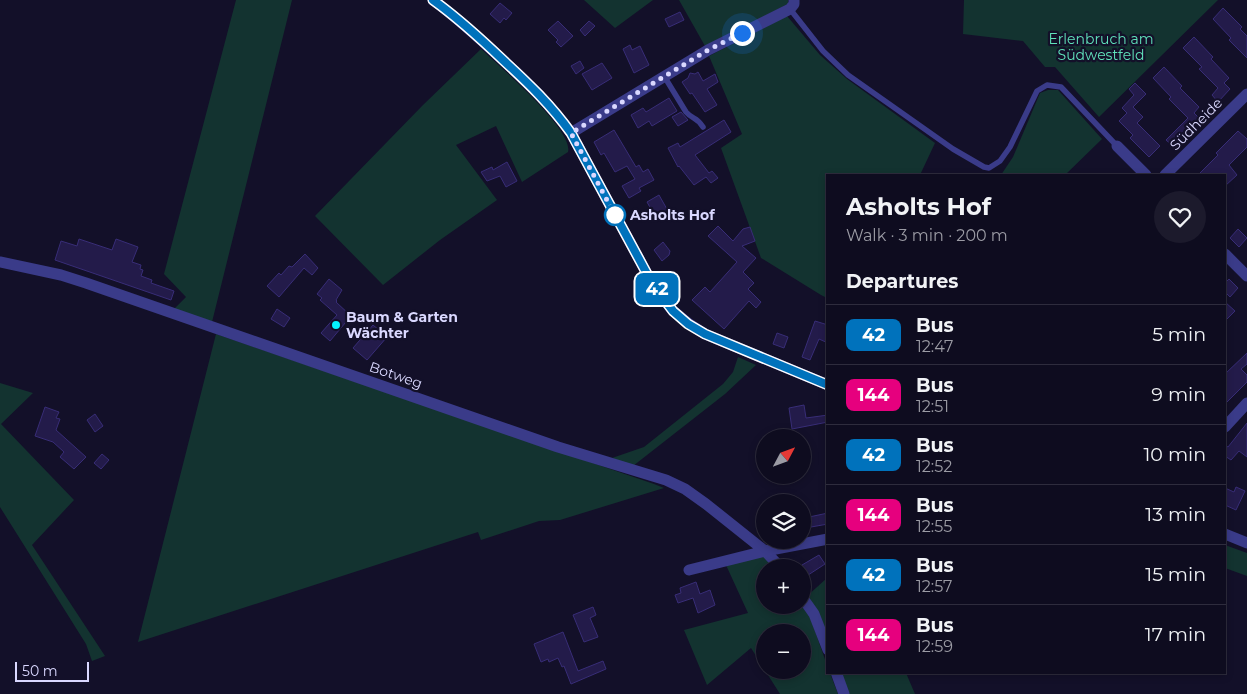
<!DOCTYPE html>
<meta charset="utf-8">
<style>
:root{--surface:#0e0c1f;--page:#1c1a2c;--text:#f1f3f6;--muted:#9b9ba4;--line:#2e2c3d}
body{margin:0;font-family:Montserrat,sans-serif;background:var(--page);color:var(--text);height:100vh;display:flex;flex-direction:column;font-size:19px;white-space:nowrap}
*{box-sizing:border-box;margin:0}
p{font-size:16px;color:var(--muted)}
.icon{flex:none;width:28px;height:28px;fill:none;stroke:currentColor;stroke-width:2;stroke-linecap:round;stroke-linejoin:round}
.map{position:relative;flex:1;overflow:hidden}
.panel{position:absolute;left:826px;top:174px;width:400px;height:500px;display:flex;flex-direction:column;background:var(--surface);border-radius:0px;box-shadow:0 2px 8px #0003,0 0 0 1px var(--line)}
.panel>*{flex:none}
.badge{padding:0 10px;border-radius:8px;font-size:18px;line-height:32px}
.needle{width:32px;rotate:49deg}
.controls{position:absolute;left:756px;top:429px;display:grid;gap:10px}
.controls a{display:grid;place-items:center;width:55px;height:55px;border-radius:50%;background:var(--surface);box-shadow:0 2px 8px #0003,0 0 0 1px var(--line);font-size:25px}
.scale{position:absolute;left:15px;bottom:12px;width:74px;box-sizing:border-box;padding-left:5px;border:2px solid #dad8ff;border-top:0;font-size:14px;line-height:18px;white-space:nowrap;color:#dad8ff;-webkit-text-stroke:4px #131029;paint-order:stroke}
.you{position:absolute;width:25px;height:25px;margin:-12px;border:4px solid #fff;border-radius:50%;background:#1a73e8;box-shadow:0 0 0 8px #1a73e833}
.map>.badge{position:absolute;translate:-50% -50%;box-shadow:0 0 0 2px #fff}
h2{padding:0 20px;font-size:19px;line-height:45px}
.round{display:grid;place-items:center;flex:none;width:52px;height:52px;border-radius:26px;background:var(--page)}
.head{display:flex;align-items:center;justify-content:space-between;height:85px;padding:0 20px}
h1{font-size:24px;font-weight:700;line-height:38px}
ul{padding:0;list-style:none}
li{display:flex;align-items:center;gap:15px;height:60px;padding:0 20px;border-top:1px solid var(--line)}
li div{flex:1}
li b{display:block;font-size:19px}
li em{font-style:normal}
li .badge{min-width:55px;font-weight:700;text-align:center}
.map>svg:first-child{display:block}
.green{fill:#133330;fill-rule:evenodd}
.building{fill:#231b4a;stroke:#382d77}
.lines{fill:none;stroke-linecap:round;stroke-linejoin:round}
.lane{stroke:#3a3b89;stroke-width:5.5}
.street{stroke:#3a3b89;stroke-width:11}
.line-casing{stroke:#fff;stroke-width:11}
.line{stroke:#0072bc;stroke-width:8}
.walk{stroke:#dad8ff;stroke-width:5;stroke-dasharray:0 9}
.stop-dot{fill:#fff;stroke:#0072bc;stroke-width:2.5}
.poi-dot{fill:#04f3ff;stroke:#131029;stroke-width:2}
.labels{text-anchor:middle;stroke-width:4.5;stroke-linejoin:round;paint-order:stroke}
.park-label{font-size:14px;fill:#60e2bb;stroke:#131029}
.street-label{font-size:14px;fill:#dad8ff;stroke:#131029}
.stop-label{font-size:14px;font-weight:bold;fill:#dad8ff;stroke:#131029;text-anchor:start}
.poi-label{font-size:14px;font-weight:bold;fill:#dad8ff;stroke:#131029;text-anchor:start}
</style>
<div class="map">
<svg width="1247" height="694" viewBox="0 0 1247 694">
<rect width="100%" height="100%" fill="#131029"/>
<!-- green -->
<path class="green" d="M236,0H292L212,322L174,309L186,297L164,274Z
M584,0H653L615,28Z
M679,0H788V4L705,46Z
M964,0H1218L1099,117L1055,67H1045L1023,41L963,34Z
M787,16L820,55L847,79L935,143L920,175H828L827,298L821,295L761,258L721,148L742,134L709,56Z
M481,49C498,65 574,130 568,152L522,182L496,126L456,145L497,200L440,240L383,285L315,216L423,105Z
M1048,90H1058L1102,139L1065,175H1001L1013,157L1040,93Z
M216,334L654,484L664,488L560,520L539,521L481,540L478,532L138,642Z
M738,357L756,365L725,394L633,466L612,458L644,447L723,384L733,372Z
M0,383L33,393L1,424L74,500L32,545L105,656L92,661L86,644L0,507Z
M1225,545L1247,553V576L1225,568Z
M763,556L774,567L765,568V605H801L810,617L827,665L828,672L830,673L838,694H780L751,648L707,685L684,630L748,613L726,565ZM765,632H802V670H765Z
M827,578V639L806,597Z
M840,673H906L915,694H848Z"/>
<!-- building -->
<path class="building" d="M500,3L512,13L506,20L504,18L500,23L490,14Z
M1223,8L1242,27L1240,29L1247,36V58L1229,40L1231,38L1213,19Z
M680,12L684,20L669,27L665,19Z
M558,21L573,36L561,47L556,42L558,40L548,30Z
M589,21L595,26L585,36L580,30Z
M1194,37L1213,57L1211,59L1229,78L1224,83L1230,89L1218,102L1212,95L1218,88L1199,69L1202,67L1183,48Z
M630,45L632,50L640,46L649,65L634,73L623,49Z
M580,61L584,68L576,74L571,66Z
M602,63L612,78L592,90L582,74Z
M1164,67L1182,86L1180,88L1199,107L1194,113L1200,119L1173,146L1166,140L1188,118L1169,99L1171,97L1153,78Z
M698,72L703,81L715,74L718,82L707,89L717,105L705,112L692,93L690,94L682,82L688,78L690,73L695,74Z
M1135,83L1146,94L1133,107L1143,117L1137,123L1160,146L1149,157L1130,138L1133,135L1119,121L1127,113L1122,108L1134,95L1129,89Z
M669,98L677,111L652,126L649,121L638,128L631,115L643,108L646,112Z
M681,112L688,120L678,126L672,117Z
M724,120L731,132L695,155L709,173L712,171L718,178L711,183L706,177L694,185L679,166L678,167L668,148L678,143L680,147Z
M614,130L636,167L639,165L643,172L648,169L654,180L639,188L641,191L629,198L622,186L635,179L627,166L615,172L604,153L601,155L594,142Z
M1238,131L1247,139V147L1229,165L1237,175L1225,186V175H1198L1218,155L1216,153Z
M507,162L517,181L506,187L500,176L487,181L481,172L492,167L493,170Z
M659,195L668,211L656,218L647,202Z
M718,226L733,241L743,229L750,227L755,241L742,246L756,258L743,272L754,283L748,289L761,302L756,308L749,301L724,329L692,300L705,287L710,292L737,262L708,236Z
M1238,229L1247,238L1239,247L1230,238Z
M79,239L112,250L116,239L138,247L132,262L141,265L140,269L143,270L141,276L152,280L151,283L174,291L171,300L55,260L61,241L77,246Z
M663,242L670,251L669,255L662,261L654,250Z
M305,254L318,268L312,275L304,268L279,297L267,286L279,273L281,275L289,266L292,267Z
M329,279L342,290L336,300L337,301L336,302L351,316L330,341L321,333L337,315L320,300L322,298L317,294Z
M1229,279L1238,288L1230,297L1225,292V283Z
M1225,302L1235,311L1225,321Z
M277,309L290,318L284,327L271,319Z
M815,321L828,325V343L819,339L810,360L802,357Z
M373,325L387,337L367,360L353,348Z
M777,333L788,337L784,348L773,344Z
M1247,353V364L1241,369L1247,375V382L1225,404V374Z
M804,405L806,418L828,415V422L792,429L789,408Z
M45,407L59,412L56,418L60,419L56,430L86,457L74,469L60,457L64,452L53,442L35,436Z
M95,414L103,426L95,432L87,420Z
M1247,423V457L1239,451L1231,460L1225,456V445L1228,447Z
M102,454L109,460L101,469L94,463Z
M1236,487L1245,491L1236,510L1225,505V488L1234,492Z
M828,513V524L811,527L809,517Z
M819,555L825,564L802,579V565Z
M696,582L700,594L710,590L715,605L698,613L693,598L678,603L675,595L681,593L680,588Z
M593,607L596,615L590,618L598,637L584,642L573,615Z
M563,632L578,671L603,661L606,669L571,684L564,666L562,667L558,658L549,662L548,659L541,662L534,644Z"/>
<g class="lines">
<!-- lane -->
<path class="lane" d="M790,9L823,51L848,75L953,149L984,167L989,168L1000,161L1010,147L1037,91L1047,85L1061,87L1117,146
M664,76L686,112C693,120 696,116 703,127"/>
<!-- street -->
<path class="street" d="M433,0C458,18 480,39 503,60C528,83 551,105 571,133L652,283L672,310L688,323L705,334L828,385
M571,133L708,50L790,9L794,4V0
M1117,146L1146,175
M1165,175L1247,94
M1225,254L1247,276
M0,262L61,275L86,283L558,447L666,480L685,489L706,504L765,551L781,568
M1225,427L1247,403
M1225,534L1247,543
M689,570L765,551L828,539
M802,597L814,614L828,650
M836,672L844,694"/>
</g>
<g class="lines">
<!-- line casing -->
<g class="line-casing">
<path id="line" d="M433,0C458,18 481,39 503,60C528,83 551,105 571,133L652,283L673,311L688,324L705,334L828,385"/>
</g>
<!-- line -->
<use href="#line" class="line"/>
<!-- walk -->
<path class="walk" d="M615,215L571,133L708,50L742,33"/>
</g>
<!-- markers -->
<circle class="stop-dot" cx="615" cy="215" r="10"/>
<circle class="poi-dot" cx="336" cy="325" r="5"/>
<g class="labels">
<!-- park labels -->
<g class="park-label">
<text x="1101" y="44">Erlenbruch am<tspan x="1101" dy="16">Südwestfeld</tspan></text>
</g>
<!-- street labels -->
<g class="street-label">
<text transform="translate(1196 124) rotate(-45)" y="5">Südheide</text>
<text transform="translate(396 375) rotate(19)" y="5">Botweg</text>
</g>
<!-- stop labels -->
<g class="stop-label">
<text x="630" y="220">Asholts Hof</text>
</g>
<!-- poi labels -->
<g class="poi-label">
<text x="346" y="322">Baum &amp; Garten<tspan x="346" dy="16">Wächter</tspan></text>
</g>
</g>
</svg>
<div class="controls">
<a><svg class="needle" viewBox="-14 -14 28 28"><path d="M0-13l5 13h-10z" fill="#e53935"/><path d="M0 13l5-13h-10z" fill="#9b9ba4"/></svg></a>
<a><svg class="icon" aria-label="layers" viewBox="0 0 24 24"><path d="M12 4l9 5-9 5-9-5zM3 14l9 5 9-5"/></svg></a>
<a>+</a>
<a>−</a>
</div>
<div class="scale">50 m</div>
<div class="you" style="left:742px;top:33px"></div>
<b class="badge" style="left:657px;top:289px;background:#0072bc;color:#fff">42</b>
<section class="panel">
<div class="head"><div><h1>Asholts Hof</h1><p>Walk · 3 min · 200 m</p></div><a class="round"><svg class="icon" aria-label="heart" viewBox="0 0 24 24"><path d="M12 20l-8-8c-3-5 5-10 8-4 3-6 11-1 8 4z"/></svg></a></div>
<h2>Departures</h2>
<ul>
<li><span class="badge" style="background:#0072bc;color:#fff">42</span><div><b>Bus</b><p>12:47</p></div><em>5 min</em></li>
<li><span class="badge" style="background:#e6007e;color:#fff">144</span><div><b>Bus</b><p>12:51</p></div><em>9 min</em></li>
<li><span class="badge" style="background:#0072bc;color:#fff">42</span><div><b>Bus</b><p>12:52</p></div><em>10 min</em></li>
<li><span class="badge" style="background:#e6007e;color:#fff">144</span><div><b>Bus</b><p>12:55</p></div><em>13 min</em></li>
<li><span class="badge" style="background:#0072bc;color:#fff">42</span><div><b>Bus</b><p>12:57</p></div><em>15 min</em></li>
<li><span class="badge" style="background:#e6007e;color:#fff">144</span><div><b>Bus</b><p>12:59</p></div><em>17 min</em></li>
</ul>
</section>
</div>
